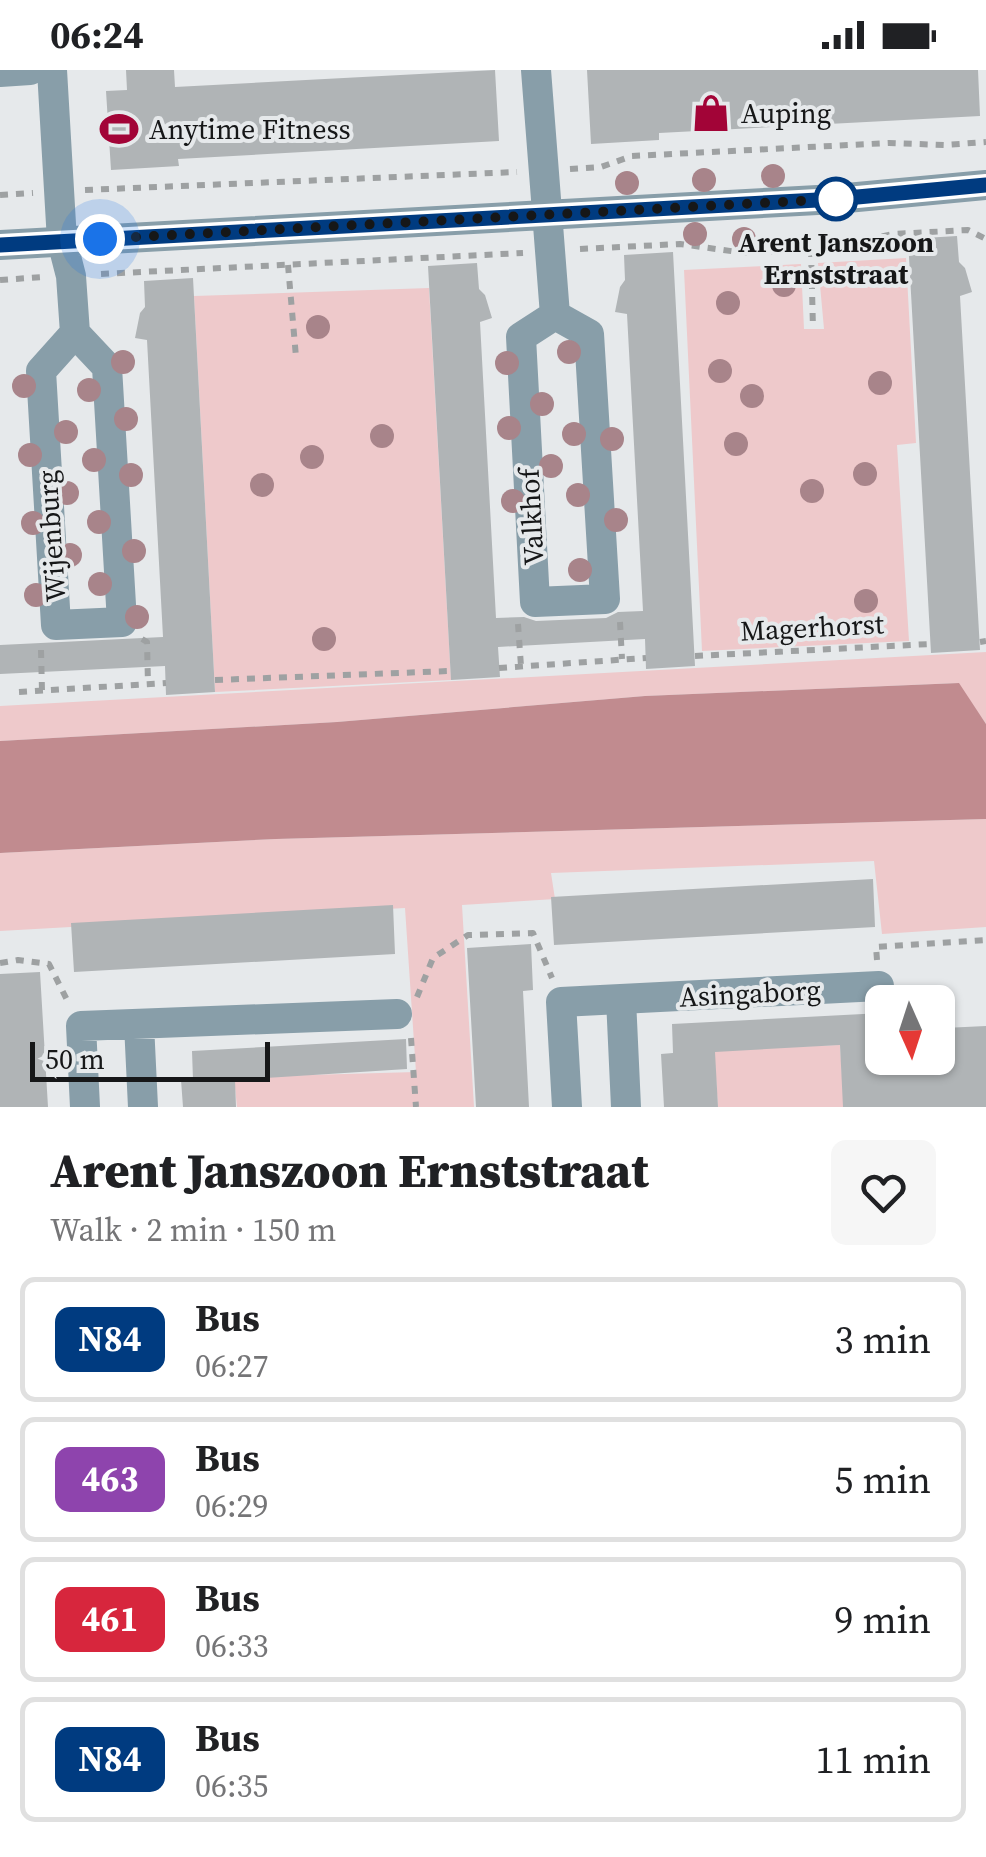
<!DOCTYPE html>
<meta charset="utf-8">
<style>
:root{--surface:#fff;--page:#f6f6f6;--text:#202124;--muted:#757577;--line:#e0e0e0}
body{margin:0;font-family:"Source Serif 4",serif;background:var(--page);color:var(--text);height:100vh;display:flex;flex-direction:column;font-size:38px;white-space:nowrap}
*{box-sizing:border-box;margin:0}
p{font-size:32px;color:var(--muted)}
.icon{flex:none;width:55px;height:55px;fill:none;stroke:currentColor;stroke-width:2;stroke-linecap:round;stroke-linejoin:round}
.map{position:relative;height:1037px;overflow:hidden}
.drawer{display:flex;flex-direction:column;background:var(--surface);flex:1}
.drawer>*{flex:none}
.badge{padding:0 20px;border-radius:15px;font-size:35px;line-height:65px}
.needle{width:65px;rotate:177deg}
.fabs{position:absolute;left:865px;top:915px;display:grid;gap:20px}
.fabs a{display:grid;place-items:center;width:90px;height:90px;border-radius:15px;background:var(--surface);box-shadow:0 2px 8px #0004;font-size:50px}
.scale{position:absolute;left:30px;bottom:25px;width:240px;box-sizing:border-box;padding-left:10px;border:5px solid #161718;border-top:0;font-size:28px;line-height:35px;white-space:nowrap;color:#161718;-webkit-text-stroke:8px #e6e9eb;paint-order:stroke}
.you{position:absolute;width:50px;height:50px;margin:-25px;border:8px solid #fff;border-radius:50%;background:#1a73e8;box-shadow:0 0 0 15px #1a73e833}
.map>.badge{position:absolute;translate:-50% -50%;box-shadow:0 0 0 5px #fff}
.round{display:grid;place-items:center;flex:none;width:105px;height:105px;border-radius:15px;background:var(--page)}
.head{display:flex;align-items:center;justify-content:space-between;height:170px;padding:0 50px}
h1{font-size:48px;font-weight:800;line-height:75px}
ul{padding:0;list-style:none}
li{display:flex;align-items:center;gap:30px;height:125px;margin:0 20px 15px;padding:0 30px;border:5px solid var(--line);border-radius:15px}
li div{flex:1}
li b{display:block;font-size:38px}
li em{font-style:normal}
li .badge{min-width:110px;font-weight:700;text-align:center}
.status{display:flex;justify-content:space-between;align-items:center;height:70px;padding:0 50px;background:var(--surface);direction:ltr}
.status svg{height:28px;fill:currentColor}
.map>svg:first-child{display:block}
.green{fill:#eec9cb}
.water{fill:#c18b8f}
.building{fill:#b0b4b6}
.lines{fill:none;stroke-linecap:round;stroke-linejoin:round}
.path{stroke:#9ea1a2;stroke-width:6;stroke-dasharray:8 8;stroke-linecap:butt}
.minor{stroke:#889ea9;stroke-width:30}
.tree{fill:#a8848a}
.line-casing{stroke:#fff;stroke-width:22}
.line{stroke:#003b80;stroke-width:15}
.walk{stroke:#161718;stroke-width:10;stroke-dasharray:0 18}
.stop-dot{fill:#fff;stroke:#003b80;stroke-width:5}
.labels{text-anchor:middle;stroke-width:8;stroke-linejoin:round;paint-order:stroke}
.poi-label{font-size:28px;fill:#161718;stroke:#e6e9eb;text-anchor:start}
.stop-label{font-size:28px;font-weight:bold;fill:#161718;stroke:#e6e9eb}
.street-label{font-size:28px;fill:#161718;stroke:#e6e9eb}
</style>
<div class="status"><b>06:24</b><svg viewBox="0 0 49 12"><path d="M0 12V9h3v3zM5 12V6h3v6zM10 12V3h3v9zM15 12V0h3v12zM26 1h20v11H26zM47 4h2v5h-2z"/></svg></div>
<div class="map">
<svg width="986" height="1037" viewBox="0 0 986 1037">
<rect width="100%" height="100%" fill="#e6e9eb"/>
<!-- green -->
<path class="green" d="M906,188L916,373L897,375L909,571L702,581L684,200L801,194L804,259H824L818,193Z
M429,218L451,610L215,622L194,226Z
M986,582V654L958,613L645,626L337,652L0,671V636Z
M986,749V857L882,864L874,791L551,803L555,829L462,835L474,1037H237L234,1007L416,1002L405,838L0,861V783L276,769Z
M840,975L844,1037H718L714,980Z"/>
<!-- water -->
<path class="water" d="M959,613L986,654V749L276,769L0,783V671L337,652L645,626Z"/>
<!-- building -->
<path class="building" d="M126,0H174L175,17L495,0L499,71L178,89L179,96L111,100L106,21L127,20Z
M587,0H978L980,46L659,63V70L591,74Z
M957,166L959,192L965,198L972,222L960,226L980,580L931,583L908,169Z
M673,182L695,596L646,599L645,569L498,577L500,607L451,610L428,196L477,193L479,219L485,225L492,248L480,252L496,548L524,547L536,551L606,548L618,542L643,541L627,244L615,242L620,217L625,210L624,185Z
M193,208L215,622L166,625L165,596L0,604V575L163,567L147,270L135,268L140,243L145,237L144,211Z
M873,809L875,857L554,875L551,827Z
M393,835L395,884L74,902L71,853Z
M531,874L533,920L523,921L529,1037H476L467,878Z
M40,902L48,1037H0V904Z
M882,943V988H938V967L945,966L944,958L986,956V1037H843L840,975L715,982L718,1037H664L661,984L673,983L672,954Z
M406,969L407,999L235,1010L236,1037H183L181,1010H193L192,981Z"/>
<g class="lines">
<!-- path -->
<path class="path" d="M570,99L601,97L632,86L889,73L945,75L986,72
M85,120L517,102
M0,125L33,123
M580,179L680,174L745,183L826,178L893,164L968,160L986,169
M811,179L813,259
M288,195L296,287
M101,204L523,183
M0,210L44,207
M620,552L622,589
M518,554L521,596
M142,569L147,572L148,614
M980,572L986,571
M41,580L42,621
M695,586L930,574
M499,598L646,588
M215,610L450,601
M19,622L166,613
M877,890L876,877L986,870
M0,893L18,890L49,894L69,934
M417,927L433,888L468,865L533,863L552,908
M411,968L416,1037"/>
<!-- minor -->
<path class="minor" d="M52,0L62,171L71,206L75,263L107,297L122,552L56,555L41,301L75,263
M536,0L555,245
M0,2L30,0
M0,175L836,129L986,115
M555,245L589,264L605,529L535,532L521,267Z
M621,929L626,1037
M139,954L143,1037
M85,1037L81,956L397,944
M567,1037L561,932L879,916"/>
</g>
<!-- trees -->
<g class="tree">
<circle cx="773" cy="106" r="12"/>
<circle cx="704" cy="110" r="12"/>
<circle cx="627" cy="113" r="12"/>
<circle cx="695" cy="164" r="12"/>
<circle cx="744" cy="169" r="12"/>
<circle cx="784" cy="215" r="12"/>
<circle cx="728" cy="233" r="12"/>
<circle cx="318" cy="257" r="12"/>
<circle cx="569" cy="282" r="12"/>
<circle cx="123" cy="292" r="12"/>
<circle cx="507" cy="293" r="12"/>
<circle cx="720" cy="301" r="12"/>
<circle cx="880" cy="313" r="12"/>
<circle cx="24" cy="316" r="12"/>
<circle cx="89" cy="320" r="12"/>
<circle cx="752" cy="326" r="12"/>
<circle cx="542" cy="334" r="12"/>
<circle cx="126" cy="349" r="12"/>
<circle cx="509" cy="358" r="12"/>
<circle cx="66" cy="362" r="12"/>
<circle cx="574" cy="364" r="12"/>
<circle cx="382" cy="366" r="12"/>
<circle cx="612" cy="369" r="12"/>
<circle cx="736" cy="374" r="12"/>
<circle cx="30" cy="385" r="12"/>
<circle cx="312" cy="387" r="12"/>
<circle cx="94" cy="390" r="12"/>
<circle cx="551" cy="396" r="12"/>
<circle cx="865" cy="404" r="12"/>
<circle cx="131" cy="405" r="12"/>
<circle cx="262" cy="415" r="12"/>
<circle cx="812" cy="421" r="12"/>
<circle cx="67" cy="423" r="12"/>
<circle cx="578" cy="425" r="12"/>
<circle cx="513" cy="431" r="12"/>
<circle cx="616" cy="450" r="12"/>
<circle cx="99" cy="452" r="12"/>
<circle cx="33" cy="453" r="12"/>
<circle cx="134" cy="481" r="12"/>
<circle cx="70" cy="485" r="12"/>
<circle cx="580" cy="500" r="12"/>
<circle cx="100" cy="514" r="12"/>
<circle cx="36" cy="525" r="12"/>
<circle cx="866" cy="531" r="12"/>
<circle cx="137" cy="547" r="12"/>
<circle cx="324" cy="569" r="12"/>
</g>
<g class="lines">
<!-- line casing -->
<g class="line-casing">
<path id="line" d="M0,175L836,129L986,115"/>
</g>
<!-- line -->
<use href="#line" class="line"/>
<!-- walk -->
<path class="walk" d="M100,169L836,129"/>
</g>
<!-- icons -->
<defs>
<g id="shop-bare" transform="scale(3)"><path d="M-5-2.5h2.3a2.7 3.5 0 0 1 5.4 0H5L5.5 6h-11ZM-1.5-2.5h3a1.5 2.3 0 0 0-3 0Z" fill="#a20437" stroke="#e6e9eb" stroke-width="2.5" paint-order="stroke"/></g>
<g id="stadium-bare" transform="scale(3)"><path d="M0-5a6.5 5 0 1 0 0 10a6.5 5 0 1 0 0-10ZM-3.5-1.8h7v3.6h-7Z" fill="#a20437" stroke="#e6e9eb" stroke-width="2.5" paint-order="stroke"/></g>
</defs>
<g fill-rule="evenodd">
<use href="#shop-bare" x="711" y="43"/>
<use href="#stadium-bare" x="119" y="59"/>
</g>
<!-- markers -->
<circle class="stop-dot" cx="836" cy="129" r="20"/>
<g class="labels">
<!-- poi labels -->
<g class="poi-label">
<text x="741" y="53">Auping</text>
<text x="149" y="69">Anytime Fitness</text>
</g>
<!-- stop labels -->
<g class="stop-label">
<text x="836" y="182">Arent Janszoon<tspan x="836" dy="32">Ernststraat</tspan></text>
</g>
<!-- street labels -->
<g class="street-label">
<text transform="translate(531 447) rotate(-93)" y="10">Valkhof</text>
<text transform="translate(51 466) rotate(-94)" y="10">Wijenburg</text>
<text transform="translate(812 557) rotate(-3)" y="10">Magerhorst</text>
<text transform="translate(750 923) rotate(-3)" y="10">Asingaborg</text>
</g>
</g>
</svg>
<div class="fabs">
<a><svg class="needle" viewBox="-14 -14 28 28"><path d="M0-13l5 13h-10z" fill="#e53935"/><path d="M0 13l5-13h-10z" fill="#757577"/></svg></a>
</div>
<div class="scale">50 m</div>
<div class="you" style="left:100px;top:169px"></div>
</div>
<section class="drawer">
<div class="head"><div><h1>Arent Janszoon Ernststraat</h1><p>Walk · 2 min · 150 m</p></div><a class="round"><svg class="icon" aria-label="heart" viewBox="0 0 24 24"><path d="M12 20l-8-8c-3-5 5-10 8-4 3-6 11-1 8 4z"/></svg></a></div>
<ul>
<li><span class="badge" style="background:#003b80;color:#fff">N84</span><div><b>Bus</b><p>06:27</p></div><em>3 min</em></li>
<li><span class="badge" style="background:#8e44ad;color:#fff">463</span><div><b>Bus</b><p>06:29</p></div><em>5 min</em></li>
<li><span class="badge" style="background:#d7263d;color:#fff">461</span><div><b>Bus</b><p>06:33</p></div><em>9 min</em></li>
<li><span class="badge" style="background:#003b80;color:#fff">N84</span><div><b>Bus</b><p>06:35</p></div><em>11 min</em></li>
</ul>
</section>
